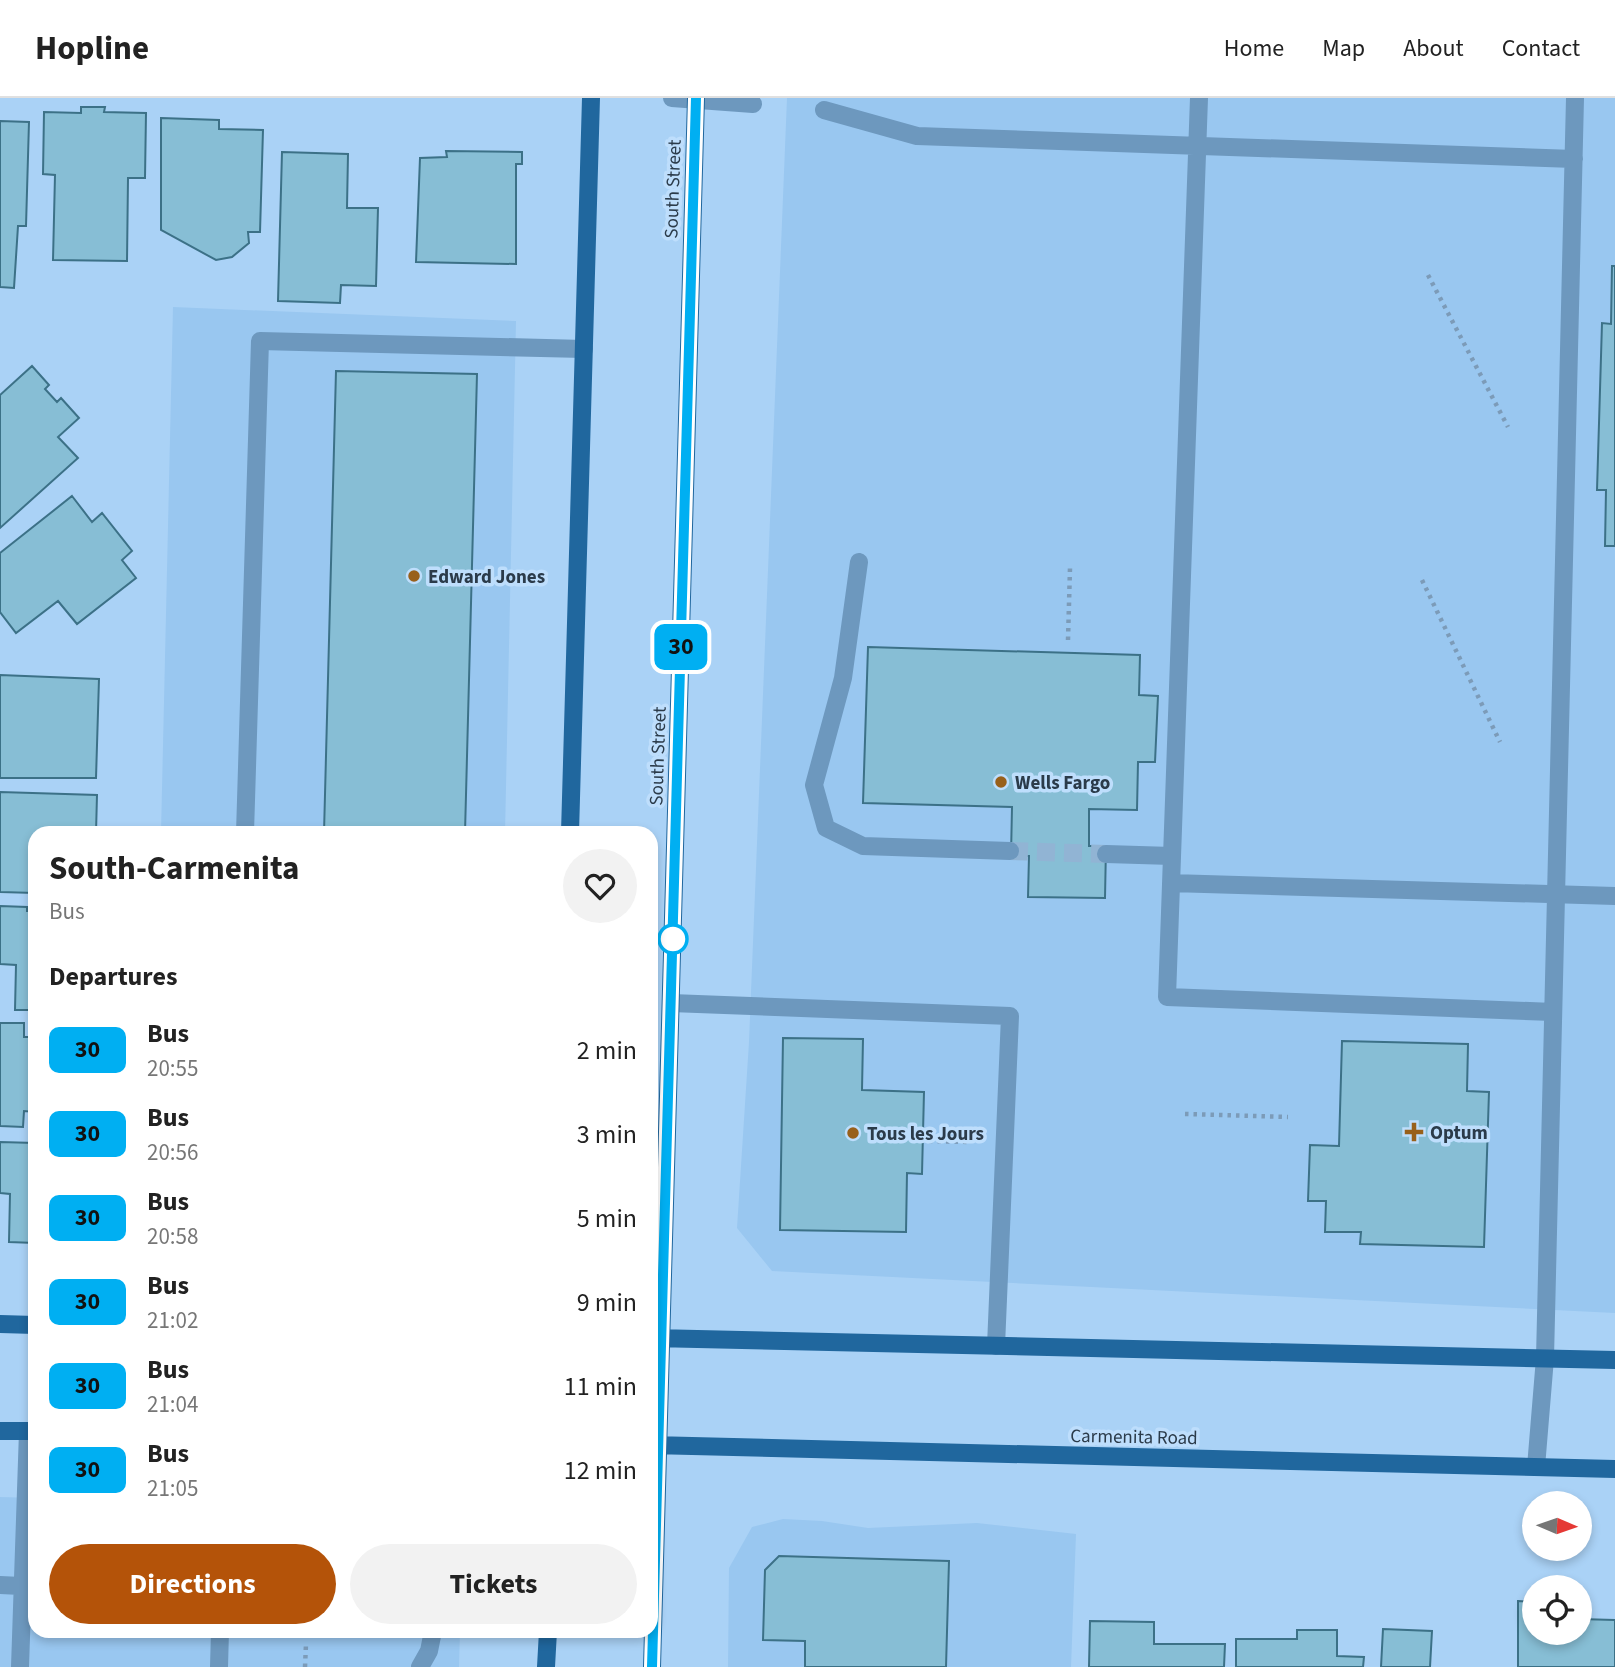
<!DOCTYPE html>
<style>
:root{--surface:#fff;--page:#f2f2f2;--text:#222;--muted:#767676;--line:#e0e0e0;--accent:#b45309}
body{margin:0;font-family:"Source Sans 3",sans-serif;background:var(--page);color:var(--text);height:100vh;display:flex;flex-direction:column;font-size:26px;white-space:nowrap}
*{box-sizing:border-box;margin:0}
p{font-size:23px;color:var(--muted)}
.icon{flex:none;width:38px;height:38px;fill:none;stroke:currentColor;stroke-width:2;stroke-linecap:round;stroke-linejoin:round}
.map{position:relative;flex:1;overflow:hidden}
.sheet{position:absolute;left:28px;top:728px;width:630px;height:812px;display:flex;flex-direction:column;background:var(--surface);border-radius:21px;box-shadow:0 4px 10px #0003}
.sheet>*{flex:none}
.badge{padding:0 14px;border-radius:10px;font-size:24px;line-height:46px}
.needle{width:46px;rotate:92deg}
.fabs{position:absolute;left:1522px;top:1393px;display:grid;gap:14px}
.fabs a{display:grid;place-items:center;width:70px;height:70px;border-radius:50%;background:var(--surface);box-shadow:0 4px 10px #0003;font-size:35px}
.map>.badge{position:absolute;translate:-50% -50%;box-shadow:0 0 0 4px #fff}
h2{padding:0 21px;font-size:26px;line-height:63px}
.round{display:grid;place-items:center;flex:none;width:74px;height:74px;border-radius:37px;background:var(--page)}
.head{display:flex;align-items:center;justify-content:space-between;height:119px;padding:0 21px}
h1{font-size:33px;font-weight:700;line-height:52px}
.cta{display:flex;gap:14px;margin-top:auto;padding:14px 21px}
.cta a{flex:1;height:80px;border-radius:42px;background:var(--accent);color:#fff;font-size:28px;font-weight:700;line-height:80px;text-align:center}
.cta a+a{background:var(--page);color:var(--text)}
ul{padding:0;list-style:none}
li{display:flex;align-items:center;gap:21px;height:84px;padding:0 21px}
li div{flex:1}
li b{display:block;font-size:26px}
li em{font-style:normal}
li .badge{min-width:77px;font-weight:700;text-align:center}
header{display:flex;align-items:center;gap:42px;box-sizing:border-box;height:98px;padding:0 35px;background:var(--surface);border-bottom:2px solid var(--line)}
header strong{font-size:33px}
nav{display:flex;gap:38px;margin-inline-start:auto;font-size:24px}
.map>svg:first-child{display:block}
.built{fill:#99c7f0}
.building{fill:#87bed5;stroke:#3c7187;stroke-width:2}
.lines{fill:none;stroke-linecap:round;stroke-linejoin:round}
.minor-tunnel{stroke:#91b4d4;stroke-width:18;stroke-dasharray:18 9;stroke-linecap:butt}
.path{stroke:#7c9bb8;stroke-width:4.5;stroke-dasharray:3.5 5;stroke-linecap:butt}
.minor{stroke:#6d98be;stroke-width:18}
.major{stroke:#20679e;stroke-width:18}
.line-casing{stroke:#fff;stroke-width:16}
.line{stroke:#00aff2;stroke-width:10}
.poi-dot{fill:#98601b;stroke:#bedefc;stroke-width:2.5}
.stop-dot{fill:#fff;stroke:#00aff2;stroke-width:3.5}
.labels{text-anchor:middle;stroke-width:7;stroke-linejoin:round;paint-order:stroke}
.street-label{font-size:19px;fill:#2b3b4a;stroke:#bedefc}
.poi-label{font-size:19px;font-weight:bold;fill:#2b3b4a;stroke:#bedefc;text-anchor:start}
</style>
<header>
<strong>Hopline</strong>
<nav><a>Home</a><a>Map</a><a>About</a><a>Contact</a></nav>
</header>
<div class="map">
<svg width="1615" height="1569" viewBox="0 0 1615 1569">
<rect width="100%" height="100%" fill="#aad2f6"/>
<!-- built -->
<path class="built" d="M787,0H1615V1215L772,1173L737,1130L749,944Z
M173,209L516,223L505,735H161Z
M0,1399L35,1400V1533H460L459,1569H0Z
M783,1421L822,1423L868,1430L977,1425L1076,1436L1071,1569H728L729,1470L752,1429Z"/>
<!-- building -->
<path class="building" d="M81,9H105L104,14L146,15L145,80H128L127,163L53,162L55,77L43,76L44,14L81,15Z
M161,20L219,22V31L263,32L260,134H248L249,145L232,159L216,162L161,132Z
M0,23L29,24L26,128H18L14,190L0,189Z
M446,53L522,54V66H516V166L416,164L420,60L447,59Z
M282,54L348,56L347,110H378L376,188L341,187L340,205L278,203Z
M1612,168H1615V448H1605L1606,392H1597L1602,225L1611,226Z
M32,268L49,287L45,291L57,304L61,300L79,320L58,339L78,360L0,430V297Z
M336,273L477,276L465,735H324Z
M72,398L92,424L102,415L132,453L122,462L136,480L77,526L58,503L16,535L0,514V455Z
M868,549L1140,557L1139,597L1158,598L1155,664H1138L1137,712L1089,711V748H1106L1105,800L1028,799L1029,758H1011L1012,709L863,705Z
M0,577L99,581L96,680H0Z
M0,694L97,697L96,735H35V795L0,794Z
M0,808L27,809V813H35V912H15L16,867L0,866Z
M0,925H24V939H35V1014L24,1013L23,1029L0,1028Z
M783,940L863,941L862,992L924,994L922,1076L907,1075L906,1134L780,1132Z
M1342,943L1468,946L1467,993L1489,994L1484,1149L1360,1146L1361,1134H1325L1326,1103H1308L1310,1047L1339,1048Z
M0,1044L35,1045V1145L9,1144L10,1096L0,1095Z
M779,1458L949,1463L946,1569H805V1543L763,1542L765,1472Z
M1518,1503L1535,1504V1535H1580V1521L1615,1522V1569H1518Z
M1090,1523L1154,1524V1546H1225L1224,1569H1089Z
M1383,1531L1432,1533L1430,1569H1381Z
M1297,1532H1337V1558L1364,1559L1363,1569H1236V1541H1297Z"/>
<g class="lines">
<!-- minor-tunnel -->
<path class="minor-tunnel" d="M1010,753L1106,756"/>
<!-- path -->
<path class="path" d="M1428,177L1508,329
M1422,482L1500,644
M1068,542L1070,470
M1185,1016L1288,1019
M929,1043L971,1044
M305,1569L306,1546"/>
<!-- minor -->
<path class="minor" d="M672,0L753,6
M1199,0L1167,899L1553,914
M824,12L917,38L1574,61
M859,464L843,580L814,687L826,730L863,748L1010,753
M245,735L260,243L584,251
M1106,756L1172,758
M1171,785L1615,798
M671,905L1010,918L996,1248
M1536,1369L1545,1260L1575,0
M0,1487L21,1488
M20,1569L28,1333
M219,1569L220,1533
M420,1569L429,1553L433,1533"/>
<!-- major -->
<path class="major" d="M570,735L591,0
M0,1226L35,1227
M653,1240L1615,1262
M0,1333H35
M651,1347L1615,1371
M546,1569L548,1533
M652,1569L696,0"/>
</g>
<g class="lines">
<!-- line casing -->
<g class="line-casing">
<path id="line" d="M652,1569L696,0"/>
</g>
<!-- line -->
<use href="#line" class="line"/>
</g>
<!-- markers -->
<g class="poi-dot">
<circle cx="414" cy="478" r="7"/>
<circle cx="1001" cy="684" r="7"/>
<path d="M1410.5 1023.5h7v7h7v7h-7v7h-7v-7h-7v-7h7z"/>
<circle cx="853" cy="1035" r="7"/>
</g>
<circle class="stop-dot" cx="673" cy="841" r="14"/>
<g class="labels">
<!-- street labels -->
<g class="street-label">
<text transform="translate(672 91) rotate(-88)" y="7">South Street</text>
<text transform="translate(657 658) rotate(-88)" y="7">South Street</text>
<text transform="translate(1134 1338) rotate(1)" y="7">Carmenita Road</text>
</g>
<!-- poi labels -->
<g class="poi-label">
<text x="428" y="485">Edward Jones</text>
<text x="1015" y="691">Wells Fargo</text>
<text x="1430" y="1041">Optum</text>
<text x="867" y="1042">Tous les Jours</text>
</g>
</g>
</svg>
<div class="fabs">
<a><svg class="needle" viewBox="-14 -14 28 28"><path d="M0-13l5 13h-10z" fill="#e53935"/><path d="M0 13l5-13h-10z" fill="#767676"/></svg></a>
<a><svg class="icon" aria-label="locate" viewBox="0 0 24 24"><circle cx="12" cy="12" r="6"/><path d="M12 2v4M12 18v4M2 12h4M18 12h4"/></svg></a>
</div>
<b class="badge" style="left:681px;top:549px;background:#00aff2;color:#111">30</b>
<section class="sheet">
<div class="head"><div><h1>South-Carmenita</h1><p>Bus</p></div><a class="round"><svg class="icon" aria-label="heart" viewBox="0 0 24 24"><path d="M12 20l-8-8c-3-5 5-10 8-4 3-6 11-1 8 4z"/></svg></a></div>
<h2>Departures</h2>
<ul>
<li><span class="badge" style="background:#00aff2;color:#111">30</span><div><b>Bus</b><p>20:55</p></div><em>2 min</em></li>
<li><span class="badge" style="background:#00aff2;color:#111">30</span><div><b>Bus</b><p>20:56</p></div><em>3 min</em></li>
<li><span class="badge" style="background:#00aff2;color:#111">30</span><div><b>Bus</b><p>20:58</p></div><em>5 min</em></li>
<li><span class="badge" style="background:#00aff2;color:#111">30</span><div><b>Bus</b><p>21:02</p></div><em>9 min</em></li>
<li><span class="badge" style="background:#00aff2;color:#111">30</span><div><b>Bus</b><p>21:04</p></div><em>11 min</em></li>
<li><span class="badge" style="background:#00aff2;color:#111">30</span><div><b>Bus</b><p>21:05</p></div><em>12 min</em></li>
</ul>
<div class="cta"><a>Directions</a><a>Tickets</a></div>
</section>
</div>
